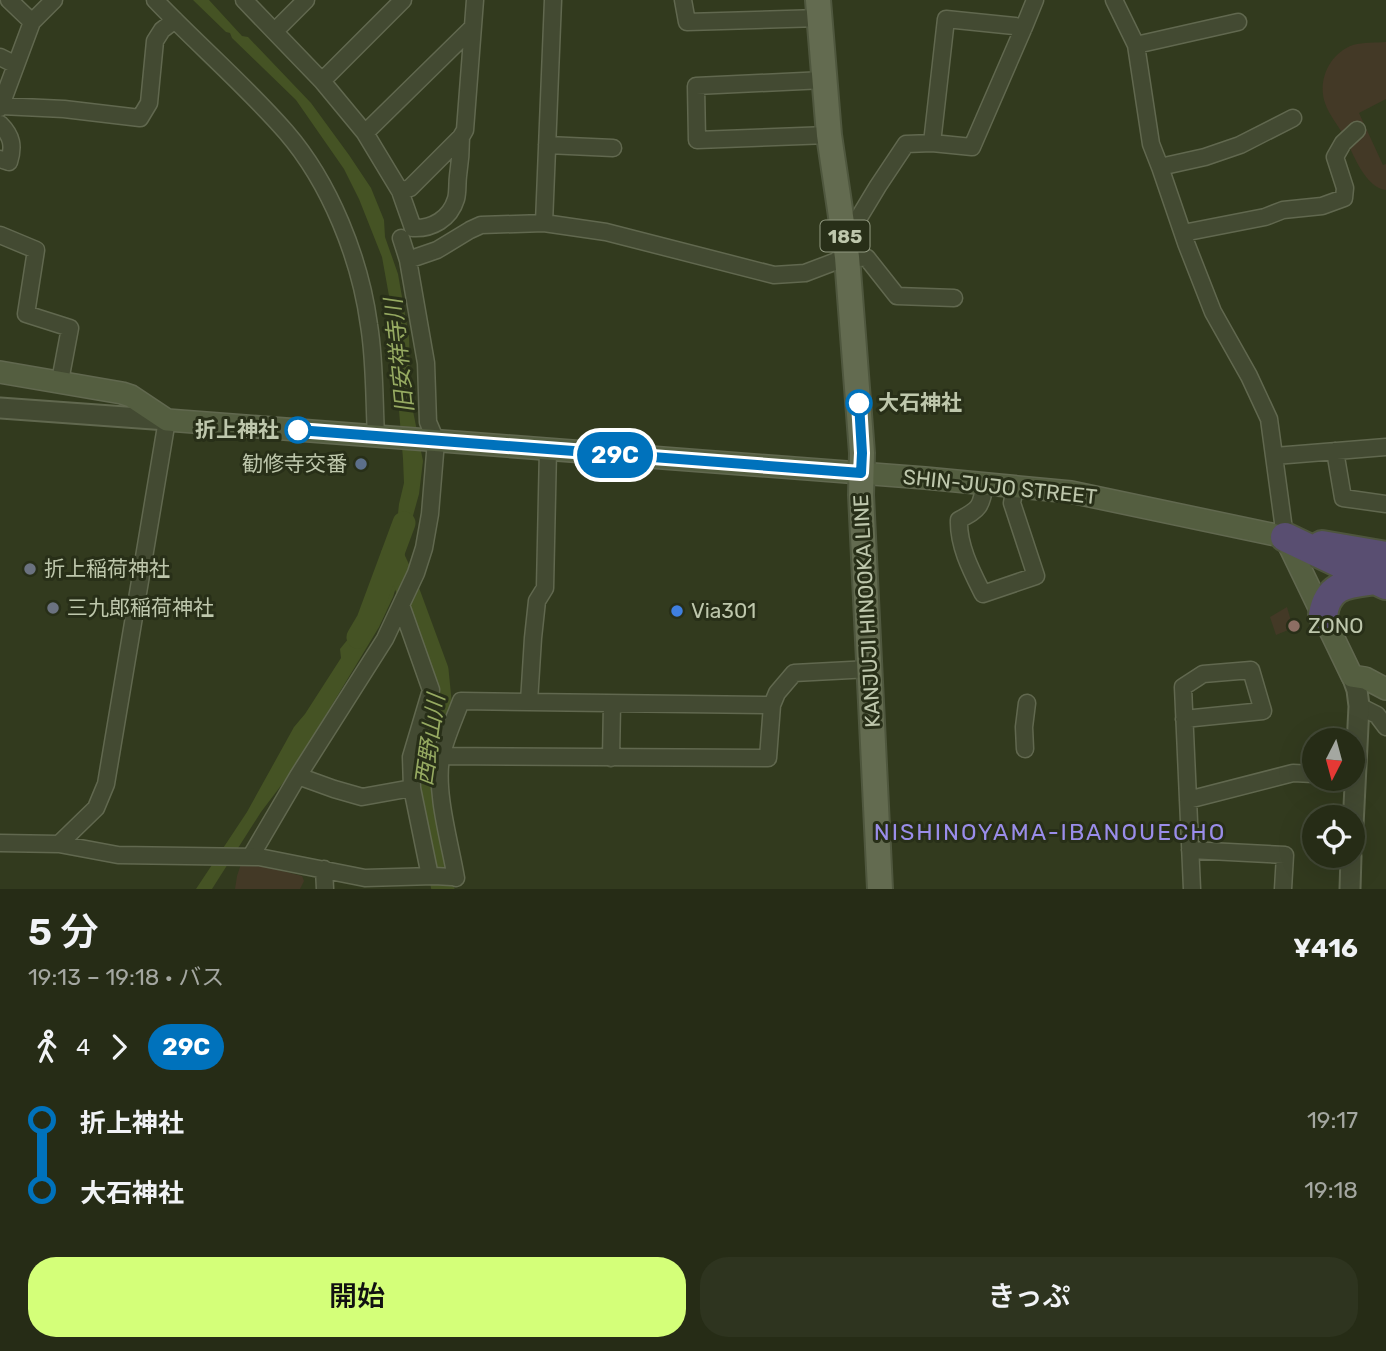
<!DOCTYPE html>
<html lang="ja">
<meta charset="utf-8">
<style>
:root{--surface:#262c16;--page:#2e341f;--text:#f1f3f6;--muted:#a4a7a1;--line:#424835;--accent:#d4ff79}
body{margin:0;font-family:Rubik,"Noto Sans JP",sans-serif;background:var(--page);color:var(--text);height:100vh;display:flex;flex-direction:column;font-size:26px;white-space:nowrap}
*{box-sizing:border-box;margin:0}
p{font-size:23px;color:var(--muted)}
.icon{flex:none;width:38px;height:38px;fill:none;stroke:currentColor;stroke-width:2;stroke-linecap:round;stroke-linejoin:round}
.map{position:relative;height:889px;overflow:hidden}
.sheet{display:flex;flex-direction:column;background:var(--surface);flex:1}
.sheet>*{flex:none}
.badge{padding:0 14px;border-radius:23px;font-size:24px;line-height:46px}
.needle{width:46px;rotate:186deg}
.buttons{position:absolute;left:1302px;top:728px;display:grid;gap:14px}
.buttons a{display:grid;place-items:center;width:63px;height:63px;border-radius:50%;background:var(--surface);box-shadow:0 7px 28px #0002,0 0 0 2px var(--line);font-size:35px}
.map>.badge{position:absolute;translate:-50% -50%;box-shadow:0 0 0 4px #fff}
.legs{display:flex;align-items:center;gap:10px;height:77px;padding:0 28px;font-size:23px}
.legs p{margin-inline-start:auto}
.headline{display:flex;align-items:center;justify-content:space-between;height:119px;padding:0 28px}
h1{font-size:38px;font-weight:600;line-height:52px}
.primary-button{display:flex;gap:14px;margin-top:auto;padding:14px 28px}
.primary-button a{flex:1;height:80px;border-radius:28px;background:var(--accent);color:#111;font-size:28px;font-weight:600;line-height:80px;text-align:center}
.primary-button a+a{background:var(--page);color:var(--text)}
ul{padding:0 28px;list-style:none}
li{display:flex;align-items:center;gap:24px;height:70px;font-size:26px}
li i{display:grid;place-items:center;width:10px;height:100%;margin:0 9px;background:currentColor}
li i::after{content:'';width:18px;height:18px;margin:-9px;border:5px solid;border-radius:50%;background:var(--surface)}
li p{margin-inline-start:auto}
li:first-child i{background:linear-gradient(#0000 50%,currentColor 0)}
li:last-child i{background:linear-gradient(currentColor 50%,#0000 0)}
.map>svg:first-child{display:block}
.green{fill:#433926}
.water{fill:#455324}
.lines{fill:none;stroke-linecap:round;stroke-linejoin:round}
.river{stroke:#455324;stroke-width:23}
.minor-casing{stroke:#61684f;stroke-width:19}
.tertiary-casing{stroke:#61684f;stroke-width:23}
.secondary-casing{stroke:#61684f;stroke-width:24}
.primary-casing{stroke:#4f573e;stroke-width:28}
.motorway-casing{stroke:#4e553d;stroke-width:32}
.minor{stroke:#434a32;stroke-width:16}
.tertiary{stroke:#434a32;stroke-width:19}
.secondary{stroke:#545e40;stroke-width:21}
.primary{stroke:#636b50;stroke-width:24}
.motorway{stroke:#594e71;stroke-width:28}
.line-1-casing{stroke:#fff;stroke-width:16}
.line-1{stroke:#0072bc;stroke-width:10}
.stop-1-dot{fill:#fff;stroke:#0072bc;stroke-width:3.5}
.service-dot{fill:#5c6f8a;stroke:#282f18;stroke-width:2.5}
.worship-dot{fill:#6b7280;stroke:#282f18;stroke-width:2.5}
.shop-dot{fill:#3f7fe0;stroke:#282f18;stroke-width:2.5}
.education-dot{fill:#8d6e63;stroke:#282f18;stroke-width:2.5}
.labels{text-anchor:middle;stroke-width:6;stroke-linejoin:round;paint-order:stroke}
.shield{fill:#282f18;stroke:#919980;stroke-width:2}
.shield-label{font-size:19px;font-weight:bold;fill:#bec7ac}
.stop-label{font-size:21px;font-weight:bold;fill:#bec7ac;stroke:#282f18;text-anchor:start}
.poi-label{font-size:21px;fill:#bec7ac;stroke:#282f18;text-anchor:start}
.street-label{font-size:21px;fill:#bec7ac;stroke:#282f18}
.water-label{font-size:23px;font-style:italic;fill:#96aa61;stroke:#282f18}
.neighbourhood-label{font-size:23px;letter-spacing:2px;fill:#9a8dea;stroke:#282f18}
</style>
<div class="map">
<svg width="1386" height="889" viewBox="0 0 1386 889">
<rect width="100%" height="100%" fill="#323a1e"/>
<!-- green -->
<path class="green" d="M1386,42V99L1359,113L1383,165L1386,164V190C1365,188 1353,153 1344,136C1338,125 1329,115 1325,103C1317,80 1330,53 1353,45C1363,42 1376,43 1386,42Z
M1287,607L1293,628L1276,635L1270,617Z
M241,864L263,866L302,876L304,881L300,889H235L237,876Z"/>
<!-- water -->
<path class="water" d="M193,0H209L242,36L248,37L311,103L349,155L371,188L384,220L385,237L398,274L409,337L411,401L423,461L419,494L406,541L404,562L393,597L379,627L292,771L261,812L212,889H196L247,812L294,727L305,714L341,658L340,649L353,633H361L384,583L392,570L399,504L404,483L403,459L398,398L403,393L402,368L382,257L359,199L344,169L296,100L232,38L230,33L226,32Z"/>
<g class="lines">
<!-- river -->
<path class="river" d="M392,555L405,583L437,670L440,700L425,746L422,793L443,889
M358,637L368,620L404,523"/>
<!-- minor casing -->
<g class="minor-casing">
<path id="minor" d="M9,0L32,22
M155,0C198,45 245,85 286,132C330,183 360,258 369,325C375,361 374,399 376,436
M244,0L322,81L365,133L400,191L413,228C432,229 450,219 456,199C458,192 457,183 458,176C460,163 461,150 461,137
M683,0L687,22L820,18
M1114,0L1136,45L1151,144L1160,167L1186,243L1213,312L1249,376L1269,419L1285,537
M275,31L306,0
M1136,45L1238,22
M0,57L16,65
M824,80L696,86L697,140L829,135
M322,81L403,0
M1,106L64,109L140,118L149,103L155,41L162,30L175,20
M0,108L32,22L54,0
M0,124C12,136 14,146 9,162L0,159
M365,133L472,28
M932,143L946,19L1024,27
M547,145L613,148
M1160,167L1205,157L1240,145L1293,118
M400,191L410,188L461,137L465,130L475,0
M544,223L553,0
M1183,233L1265,217L1283,210L1322,206L1344,198L1345,188L1335,157L1343,143L1357,130
M0,235L36,250L26,314L70,328L60,381
M846,239L878,186L906,144L932,143L972,147L1024,27L1035,0
M408,260L437,250L470,230L481,225L544,223L606,232L774,275L805,273L847,257L867,258L897,296L954,298
M548,449L545,588L537,601L533,638L529,702L772,705L777,693L794,673L870,669
M1335,451L1343,498L1386,504
M1275,456L1386,447
M985,483C981,507 980,509 959,520C958,546 972,572 983,594L1036,576L1012,503L1015,487
M401,605L431,690L411,757L412,788L430,876
M1359,706L1377,715L1386,727
M1184,719L1263,711L1251,670L1203,674L1183,687L1192,889
M1025,749L1024,727L1027,703
M441,756L768,758L772,705
M611,758L612,704
M298,776L334,789L362,797L412,788
M1188,800L1293,773L1314,774
M0,843L59,844L118,855L259,857L365,878L434,876L452,877
M59,844L96,808L106,784L167,420
M1190,850L1285,855L1283,889
M251,856L298,776L385,639L416,573L424,548L430,514L436,441L428,422L426,363L408,260L401,238
M324,869L325,889
M456,878C450,843 435,793 441,758C445,739 454,720 461,701L529,702"/>
</g>
<!-- tertiary casing -->
<g class="tertiary-casing">
<path id="tertiary" d="M0,408L167,420
M1352,676L1357,690L1359,706L1353,826
M1350,889L1351,856"/>
</g>
<!-- secondary casing -->
<g class="secondary-casing">
<path id="secondary" d="M0,372L122,393L131,396L167,420L925,478L1071,492L1285,537L1352,676L1365,678L1386,689"/>
</g>
<!-- primary casing -->
<g class="primary-casing">
<path id="primary" d="M818,0L829,135L847,257L862,453L861,495L880,889"/>
</g>
<!-- motorway casing -->
<g class="motorway-casing">
<path id="motorway" d="M1285,537L1386,585
M1322,545L1386,556
M1323,615C1328,583 1349,584 1376,580"/>
</g>
<!-- minor -->
<use href="#minor" class="minor"/>
<!-- tertiary -->
<use href="#tertiary" class="tertiary"/>
<!-- secondary -->
<use href="#secondary" class="secondary"/>
<!-- primary -->
<use href="#primary" class="primary"/>
<!-- motorway -->
<use href="#motorway" class="motorway"/>
</g>
<g class="lines">
<!-- line-1 casing -->
<g class="line-1-casing">
<path id="line-1" d="M298,430L861,473L862,453L859,403"/>
</g>
<!-- line-1 -->
<use href="#line-1" class="line-1"/>
</g>
<!-- markers -->
<g class="stop-1-dot">
<circle cx="859" cy="403" r="12"/>
<circle cx="298" cy="430" r="12"/>
</g>
<circle class="service-dot" cx="361" cy="464" r="7"/>
<g class="worship-dot">
<circle cx="30" cy="569" r="7"/>
<circle cx="53" cy="608" r="7"/>
</g>
<circle class="shop-dot" cx="677" cy="611" r="7"/>
<circle class="education-dot" cx="1294" cy="626" r="7"/>
<g class="labels">
<!-- shield labels -->
<rect class="shield" x="820.5" y="220.5" width="49" height="31" rx="5"/>
<g class="shield-label">
<text x="845" y="243">185</text>
</g>
<!-- stop labels -->
<g class="stop-label">
<text x="878" y="410">大石神社</text>
<text x="279" y="437" text-anchor="end">折上神社</text>
</g>
<!-- poi labels -->
<g class="poi-label">
<text x="347" y="471" text-anchor="end">勧修寺交番</text>
<text x="44" y="576">折上稲荷神社</text>
<text x="67" y="615">三九郎稲荷神社</text>
<text x="691" y="618">Via301</text>
<text x="1308" y="633">ZONO</text>
</g>
<!-- street labels -->
<g class="street-label">
<text transform="translate(1000 487) rotate(6)" y="7">SHIN-JUJO STREET</text>
<text transform="translate(867 611) rotate(-93)" y="7">KANJUJI HINOOKA LINE</text>
</g>
<!-- water labels -->
<g class="water-label">
<text transform="translate(399 356) rotate(-96)" y="8">旧安祥寺川</text>
<text transform="translate(430 740) rotate(-82)" y="8">西野山川</text>
</g>
<!-- neighbourhood labels -->
<g class="neighbourhood-label">
<text x="1050" y="840">NISHINOYAMA-IBANOUECHO</text>
</g>
</g>
</svg>
<div class="buttons">
<a><svg class="needle" viewBox="-14 -14 28 28"><path d="M0-13l5 13h-10z" fill="#e53935"/><path d="M0 13l5-13h-10z" fill="#a4a7a1"/></svg></a>
<a><svg class="icon" aria-label="locate" viewBox="0 0 24 24"><circle cx="12" cy="12" r="6"/><path d="M12 2v4M12 18v4M2 12h4M18 12h4"/></svg></a>
</div>
<b class="badge" style="left:615px;top:455px;background:#0072bc;color:#fff">29C</b>
</div>
<section class="sheet">
<div class="headline"><div><h1>5 分</h1><p>19:13 – 19:18 · バス</p></div><b>¥416</b></div>
<div class="legs"><svg class="icon" aria-label="walk" viewBox="0 0 24 24"><circle cx="13" cy="4" r="2"/><path d="M13 8l-2 6 4 7M11 14l-3 7M7 12l3-4h3l4 4"/></svg>4<svg class="icon" aria-label="forward" viewBox="0 0 24 24"><path d="M9 5l7 7-7 7"/></svg><b class="badge" style="background:#0072bc;color:#fff">29C</b></div>
<ul>
<li><i style="color:#0072bc"></i><b>折上神社</b><p>19:17</p></li>
<li><i style="color:#0072bc"></i><b>大石神社</b><p>19:18</p></li>
</ul>
<div class="primary-button"><a>開始</a><a>きっぷ</a></div>
</section>
